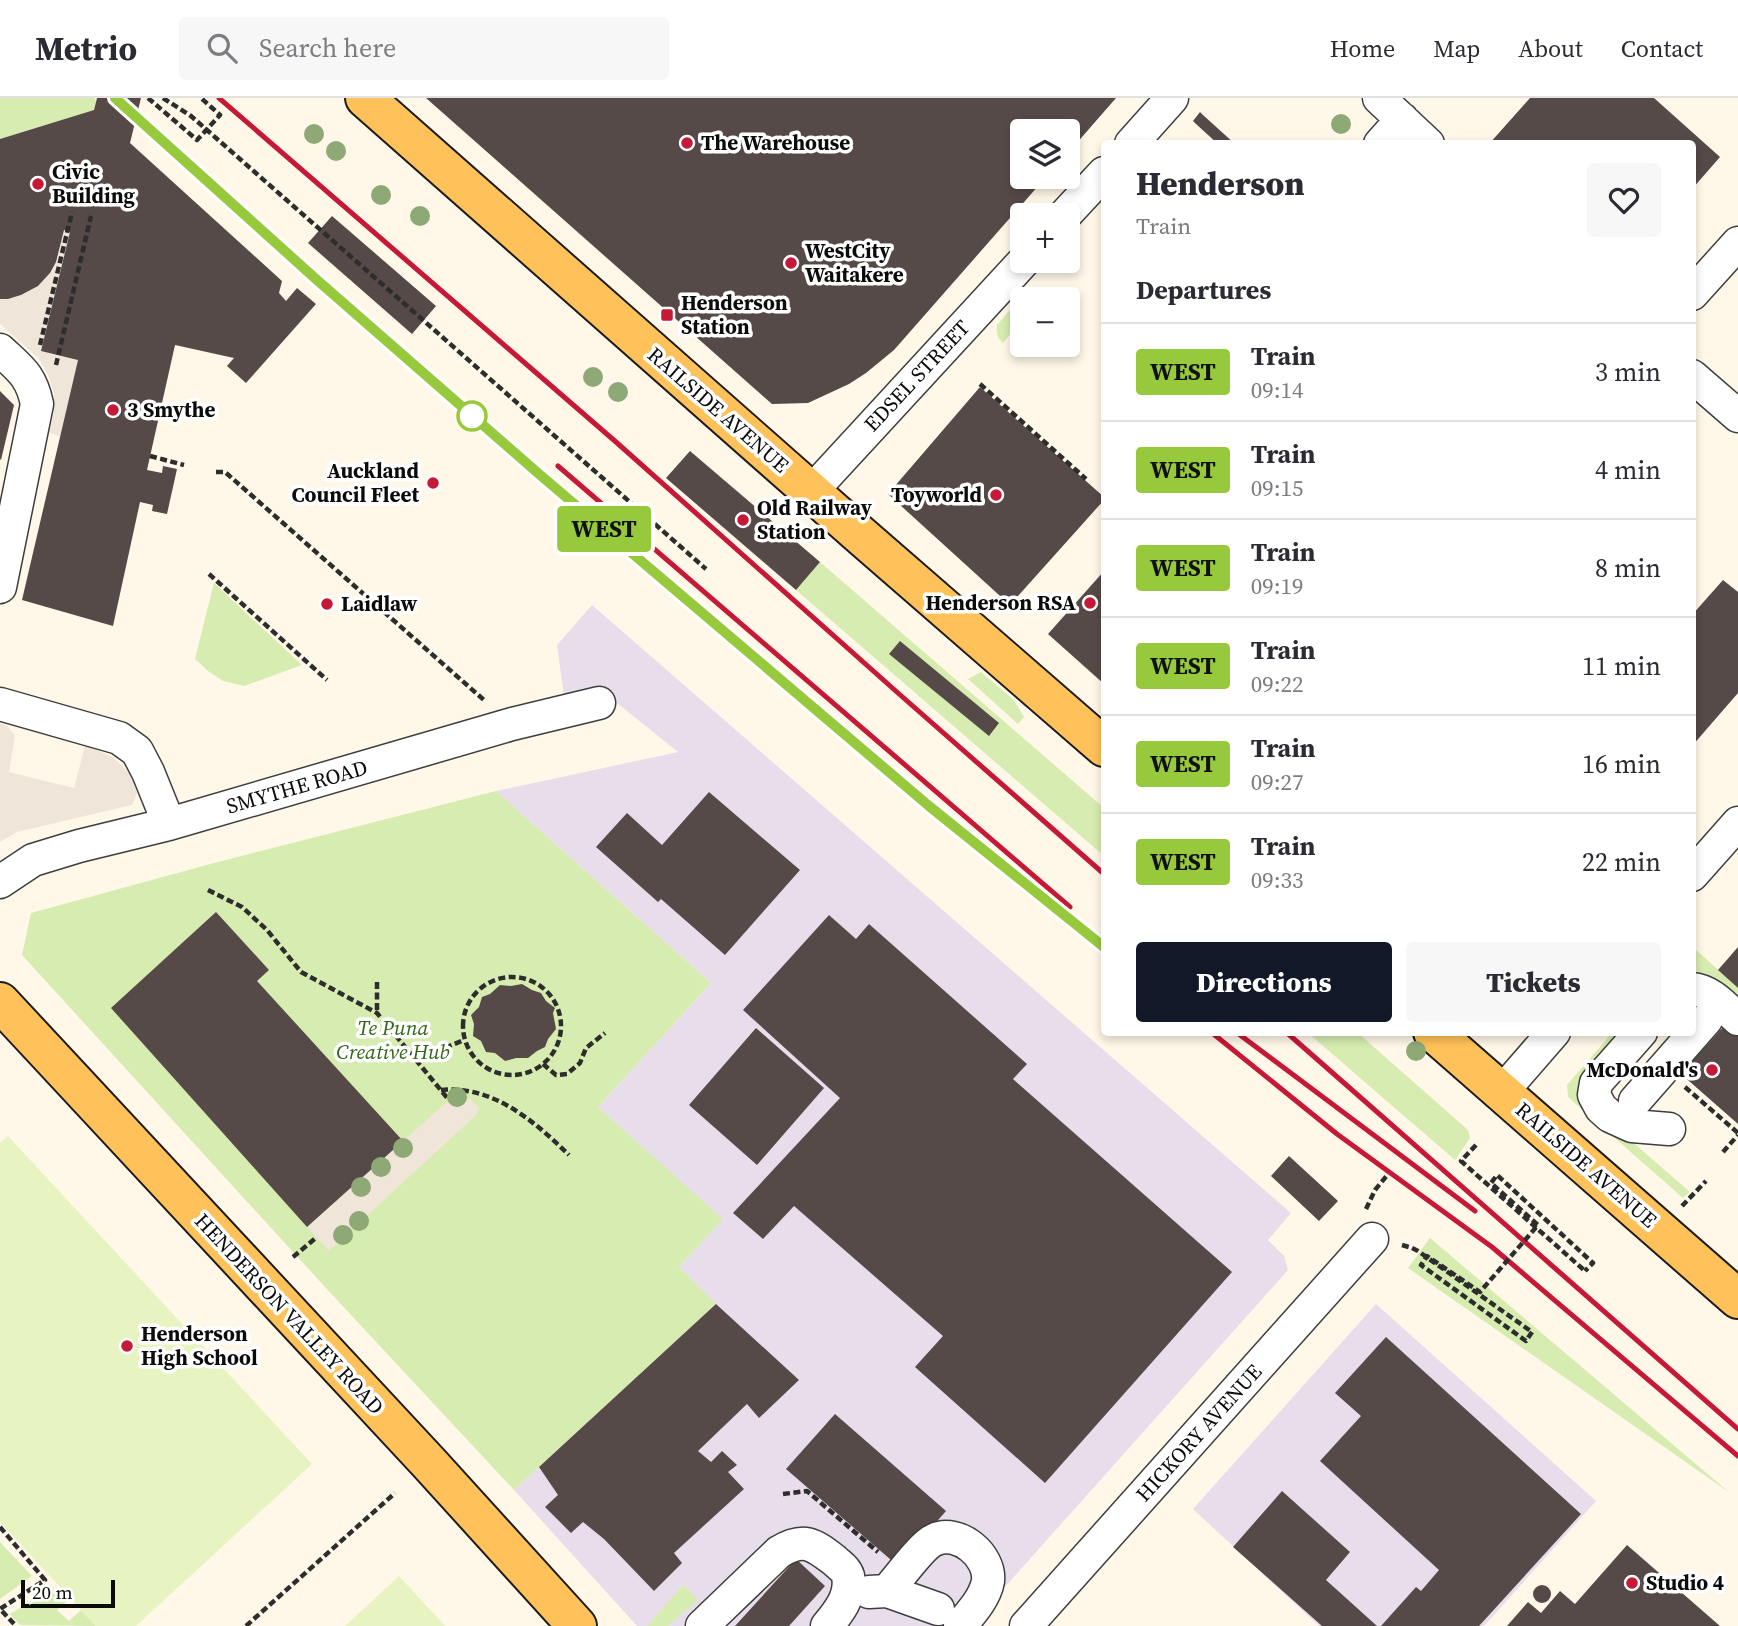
<!DOCTYPE html>
<meta charset="utf-8">
<style>
:root{--surface:#fff;--page:#f7f7f7;--text:#2b2b33;--muted:#7c7c81;--line:#e1e1e2;--accent:#111827}
body{margin:0;font-family:"Source Serif 4",serif;background:var(--page);color:var(--text);height:100vh;display:flex;flex-direction:column;font-size:26px;white-space:nowrap}
*{box-sizing:border-box;margin:0}
p{font-size:23px;color:var(--muted)}
.icon{flex:none;width:38px;height:38px;fill:none;stroke:currentColor;stroke-width:2;stroke-linecap:round;stroke-linejoin:round}
.map{position:relative;flex:1;overflow:hidden}
.side{position:absolute;left:1101px;top:42px;width:595px;height:896px;display:flex;flex-direction:column;background:var(--surface);border-radius:7px;box-shadow:0 4px 10px #0003}
.side>*{flex:none}
.badge{padding:0 14px;border-radius:5px;font-size:24px;line-height:46px}
.fabs{position:absolute;left:1010px;top:21px;display:grid;gap:14px}
.fabs a{display:grid;place-items:center;width:70px;height:70px;border-radius:7px;background:var(--surface);box-shadow:0 4px 10px #0003;font-size:35px}
.scale{position:absolute;left:21px;bottom:18px;width:94px;box-sizing:border-box;padding-left:7px;border:4px solid #0b0b0b;border-top:0;font-size:19px;line-height:24px;white-space:nowrap;color:#0b0b0b;-webkit-text-stroke:5px #fff;paint-order:stroke}
.map>.badge{position:absolute;translate:-50% -50%;box-shadow:0 0 0 4px #fff}
h2{padding:0 35px;font-size:26px;line-height:63px}
.round{display:grid;place-items:center;flex:none;width:74px;height:74px;border-radius:7px;background:var(--page)}
.head{display:flex;align-items:center;justify-content:space-between;height:119px;padding:0 35px}
h1{font-size:33px;font-weight:800;line-height:52px}
.button{display:flex;gap:14px;margin-top:auto;padding:14px 35px}
.button a{flex:1;height:80px;border-radius:7px;background:var(--accent);color:#fff;font-size:28px;font-weight:800;line-height:80px;text-align:center}
.button a+a{background:var(--page);color:var(--text)}
ul{padding:0;list-style:none}
li{display:flex;align-items:center;gap:21px;height:98px;padding:0 35px;border-top:2px solid var(--line)}
li div{flex:1}
li b{display:block;font-size:26px}
li em{font-style:normal}
li .badge{min-width:77px;font-weight:700;text-align:center}
header{display:flex;align-items:center;gap:42px;box-sizing:border-box;height:98px;padding:0 35px;background:var(--surface);border-bottom:2px solid var(--line)}
header strong{font-size:33px}
nav{display:flex;gap:38px;margin-inline-start:auto;font-size:24px}
.search{width:490px;height:63px;background:var(--page);display:flex;align-items:center;gap:18px;box-sizing:border-box;padding:0 24px;border-radius:7px;color:var(--muted);font-size:26px}
.map>svg:first-child{display:block}
.industrial{fill:#e8deeb}
.green{fill:#d7ecb0}
.pitch{fill:#e8f3c2}
.plaza{fill:#efe6d9}
.building{fill:#554a47}
.lines{fill:none;stroke-linecap:round;stroke-linejoin:round}
.minor-casing{stroke:#3e3e3e;stroke-width:35}
.major-casing{stroke:#1c1c1c;stroke-width:42}
.path{stroke:#2d2d2d;stroke-width:4.5;stroke-dasharray:7 3.5;stroke-linecap:butt}
.minor{stroke:#fff;stroke-width:32}
.major{stroke:#ffc159;stroke-width:38}
.rail{stroke:#c61837;stroke-width:5}
.path-bridge{stroke:#2d2d2d;stroke-width:4.5;stroke-dasharray:7 3.5;stroke-linecap:butt}
.tree{fill:#8ea876}
.line-casing{stroke:#fff;stroke-width:16}
.line{stroke:#97c93d;stroke-width:10}
.poi-dot{fill:#c61837;stroke:#fff;stroke-width:2.5}
.stop-dot{fill:#fff;stroke:#97c93d;stroke-width:3.5}
.labels{text-anchor:middle;stroke-width:7;stroke-linejoin:round;paint-order:stroke}
.poi-label{font-size:21px;font-weight:bold;fill:#0b0b0b;stroke:#fff;text-anchor:start}
.street-label{font-size:21px;fill:#0b0b0b;stroke:#fff}
.park-label{font-size:21px;font-style:italic;fill:#326717;stroke:#fff}
</style>
<header>
<strong>Metrio</strong>
<div class="search"><svg class="icon" aria-label="search" viewBox="0 0 24 24"><circle cx="10" cy="10" r="6"/><path d="M15 15l6 6"/></svg>Search here</div>
<nav><a>Home</a><a>Map</a><a>About</a><a>Contact</a></nav>
</header>
<div class="map">
<svg width="1738" height="1528" viewBox="0 0 1738 1528">
<rect width="100%" height="100%" fill="#fff8e9"/>
<!-- industrial -->
<path class="industrial" d="M592,507L1291,1115L1268,1142L1284,1158L1288,1172L970,1528H637L514,1392L715,1206L679,1169L722,1121L598,1009L711,885L496,693L678,654L607,597L564,598L557,547Z
M1376,1206L1596,1403L1484,1528H1319L1193,1411Z"/>
<!-- green -->
<path class="green" d="M0,0H94L96,2L94,12L0,41Z
M1033,189L1044,198L1040,201H1022V222L1003,245C997,239 996,235 997,227L1028,191Z
M820,464L1104,710V758L796,492Z
M214,485L302,567L244,588L223,583L208,573L195,561Z
M981,574L1013,601L1024,619L1018,626L968,581Z
M496,693L711,885L598,1009L723,1121L679,1169L716,1206L514,1392L325,1189L22,857L31,815L214,765Z
M1692,848L1738,890V911L1692,879Z
M1308,935H1358L1468,1032L1470,1040L1455,1062Z
M1612,935H1630L1593,975L1621,1034L1690,1094L1683,1100L1568,999L1567,987Z
M1430,1140L1730,1395L1408,1170Z
M0,1444L32,1478L0,1501Z
M683,1487L698,1502L668,1528H647Z
M51,1490L66,1504L57,1512L69,1523L81,1512L96,1528L20,1527L10,1516Z"/>
<!-- pitch -->
<path class="pitch" d="M8,1038L312,1366L136,1528H96L0,1424V1045Z
M399,1478L445,1528H345Z"/>
<!-- plaza -->
<path class="plaza" d="M64,132L106,143L60,338L49,335L54,313V295L48,277L39,261L0,226V201H8L21,197L38,188L50,175L56,164Z
M0,625L7,628L15,637L9,674L74,690L85,648L99,653L114,660L130,676L137,695L132,707L17,734L0,744Z
M471,1001L479,1010L476,1017L329,1153L307,1129L449,1002Z"/>
<!-- building -->
<path class="building" d="M97,0H141L130,45L282,183L279,195L286,203L297,190L316,206L246,285L227,268L234,260L175,247L147,372L162,375L163,368L177,371L167,416L152,413L153,407L140,404L113,528L22,502L78,262L41,253L70,134L64,132L56,164L50,175L38,188L21,197L8,201H0V41L94,12Z
M426,0H1116L1068,55V33H1022V79H1046L894,252L866,275L849,286L808,305L772,306Z
M1530,0H1654L1720,59L1692,91V46H1489Z
M1200,14L1203,17L1235,46H1218L1196,26L1193,23Z
M332,118L436,208L412,236L308,145Z
M980,289L1104,399V402L1010,507L888,396Z
M0,293L14,307L1,362L0,361Z
M690,353L820,464L796,492L666,380Z
M1104,473V586L1048,536Z
M1723,482L1738,494V595L1692,648V517Z
M900,543L999,625L989,638L889,556Z
M709,694L800,772L725,857L661,801L658,804L596,749L627,715L662,747Z
M216,814L269,872L257,883L403,1043L307,1129L111,910Z
M829,817L856,841L869,826L1027,966L1013,981L1232,1174L1045,1385L915,1269L943,1238L794,1108L763,1141L733,1115L840,1000L743,912Z
M1738,849V890L1718,872Z
M522,886L532,892L541,895L546,903L555,910L553,915L556,931L548,941L545,949L537,953L528,960H516L505,963L495,955L486,954L481,943L473,938L474,926L471,917L479,909L482,899L490,896L500,887L511,888Z
M1733,918L1738,923V1026L1681,976Z
M756,930L824,990L757,1067L689,1007Z
M1289,1058L1338,1103L1319,1123L1271,1078Z
M716,1206L799,1282L759,1320L747,1306L698,1353L711,1364L722,1353L737,1367L728,1374L744,1391L674,1455L682,1465L654,1493L604,1441L583,1424L571,1435L545,1409L558,1397L539,1369Z
M1386,1239L1581,1416L1479,1528H1381L1416,1489L1421,1493L1439,1472L1320,1363L1361,1318L1335,1295Z
M835,1316L946,1413L898,1468L786,1371Z
M1282,1393L1350,1454L1326,1482L1377,1528H1322L1233,1449Z
M1627,1447L1720,1528H1507L1528,1504L1541,1515L1560,1493L1575,1506Z
M796,1461L825,1488L789,1528H735Z
M1533 1496a9 9 0 1 1 18 0a9 9 0 1 1-18 0Z"/>
<g class="lines">
<!-- minor casing -->
<g class="minor-casing">
<path id="minor" d="M1379,0L1428,46
M1131,46L1172,0
M1380,46L1402,21
M1065,117L1104,75
M1692,196L1738,145
M0,252C20,271 31,277 37,306L0,489
M1692,278L1738,318
M811,394L1024,163
M0,606L119,640L137,653L148,674L169,726
M1692,777L1738,725
M0,784L33,762L79,748L169,726L512,626L599,605
M1692,891C1712,893 1724,909 1738,921
M1641,934L1596,985L1594,997L1601,1010L1610,1018L1632,1028L1669,1031
M1502,994L1554,934
M1635,1003L1706,922
M887,1493C897,1482 922,1447 934,1442C958,1430 991,1458 988,1483C985,1500 971,1515 960,1528
M869,1494L887,1493L938,1511
M702,1528L779,1454C804,1439 813,1446 834,1462C839,1467 846,1471 848,1478C852,1498 838,1515 827,1528
M1026,1528L1372,1141"/>
</g>
<!-- major casing -->
<g class="major-casing">
<path id="major" d="M365,0L859,436L1104,649
M0,904L429,1365L577,1528
M1433,934L1738,1201"/>
</g>
<!-- path -->
<path class="path" d="M148,0L197,42L220,17L201,0
M163,0L191,18L706,471
M40,247L72,114
M56,267L91,118
M980,286L1086,381
M150,358L184,367
M216,374H225L484,602
M209,476L327,582
M208,792L242,809L267,832L301,874L377,915L449,1002
M463 928a49 49 0 1 1 98 0a49 49 0 1 1-98 0Z
M377,884V915
M416,962L464,942
M543,966L556,977L567,976L580,965L586,950L605,935
M1685,989L1738,1035
M441,992C493,987 534,1023 569,1057
M1476,1047L1461,1063L1585,1173
M1723,1054L1738,1037
M1682,1108L1706,1083
M1366,1111L1375,1092L1389,1075
M1402,1147L1412,1150L1418,1153L1532,1234
M293,1159L317,1139
M783,1396L807,1393L878,1454
M0,1429L45,1482L0,1511L16,1528
M246,1528L395,1395"/>
<!-- minor -->
<use href="#minor" class="minor"/>
<!-- major -->
<use href="#major" class="major"/>
<!-- rail -->
<path class="rail" d="M115,0L317,182L539,376L929,708L1104,849
M219,0L616,344L898,595L1104,776
M558,368L1070,809
M1211,934L1337,1036L1492,1149L1738,1358
M1236,934L1475,1113
M1286,934L1738,1331"/>
<!-- path-bridge -->
<path class="path-bridge" d="M1532,1234L1526,1243L1421,1167L1427,1158L1480,1194L1538,1127L1491,1085L1497,1077L1593,1165L1585,1173"/>
</g>
<!-- trees -->
<g class="tree">
<circle cx="1341" cy="26" r="10"/>
<circle cx="314" cy="36" r="10"/>
<circle cx="336" cy="53" r="10"/>
<circle cx="381" cy="97" r="10"/>
<circle cx="420" cy="118" r="10"/>
<circle cx="593" cy="279" r="10"/>
<circle cx="618" cy="294" r="10"/>
<circle cx="1416" cy="953" r="10"/>
<circle cx="457" cy="999" r="10"/>
<circle cx="403" cy="1050" r="10"/>
<circle cx="381" cy="1069" r="10"/>
<circle cx="361" cy="1089" r="10"/>
<circle cx="359" cy="1123" r="10"/>
<circle cx="343" cy="1137" r="10"/>
</g>
<g class="lines">
<!-- line casing -->
<g class="line-casing">
<path id="line" d="M115,0L317,182L539,376L929,708L1104,849"/>
</g>
<!-- line -->
<use href="#line" class="line"/>
</g>
<!-- markers -->
<g class="poi-dot">
<circle cx="687" cy="45" r="7"/>
<circle cx="38" cy="86" r="7"/>
<circle cx="791" cy="165" r="7"/>
<rect x="660" y="210" width="14" height="14" rx="3.5"/>
<circle cx="113" cy="312" r="7"/>
<circle cx="433" cy="385" r="7"/>
<circle cx="996" cy="397" r="7"/>
<circle cx="743" cy="422" r="7"/>
<circle cx="1090" cy="505" r="7"/>
<circle cx="327" cy="506" r="7"/>
<circle cx="1712" cy="972" r="7"/>
<circle cx="127" cy="1248" r="7"/>
<circle cx="1632" cy="1485" r="7"/>
</g>
<circle class="stop-dot" cx="472" cy="318" r="14"/>
<g class="labels">
<!-- poi labels -->
<g class="poi-label">
<text x="701" y="52">The Warehouse</text>
<text x="52" y="81">Civic<tspan x="52" dy="24">Building</tspan></text>
<text x="805" y="160">WestCity<tspan x="805" dy="24">Waitakere</tspan></text>
<text x="681" y="212">Henderson<tspan x="681" dy="24">Station</tspan></text>
<text x="127" y="319">3 Smythe</text>
<text x="419" y="380" text-anchor="end">Auckland<tspan x="419" dy="24">Council Fleet</tspan></text>
<text x="982" y="404" text-anchor="end">Toyworld</text>
<text x="757" y="417">Old Railway<tspan x="757" dy="24">Station</tspan></text>
<text x="1076" y="512" text-anchor="end">Henderson RSA</text>
<text x="341" y="513">Laidlaw</text>
<text x="1698" y="979" text-anchor="end">McDonald's</text>
<text x="141" y="1243">Henderson<tspan x="141" dy="24">High School</tspan></text>
<text x="1646" y="1492">Studio 4</text>
</g>
<!-- street labels -->
<g class="street-label">
<text transform="translate(917 278) rotate(-47)" y="7">EDSEL STREET</text>
<text transform="translate(718 312) rotate(41)" y="7">RAILSIDE AVENUE</text>
<text transform="translate(297 689) rotate(-16)" y="7">SMYTHE ROAD</text>
<text transform="translate(1586 1067) rotate(41)" y="7">RAILSIDE AVENUE</text>
<text transform="translate(289 1216) rotate(47)" y="7">HENDERSON VALLEY ROAD</text>
<text transform="translate(1199 1335) rotate(-48)" y="7">HICKORY AVENUE</text>
</g>
<!-- park labels -->
<g class="park-label">
<text x="393" y="937">Te Puna<tspan x="393" dy="24">Creative Hub</tspan></text>
</g>
</g>
</svg>
<div class="fabs">
<a><svg class="icon" aria-label="layers" viewBox="0 0 24 24"><path d="M12 4l9 5-9 5-9-5zM3 14l9 5 9-5"/></svg></a>
<a>+</a>
<a>−</a>
</div>
<div class="scale">20 m</div>
<b class="badge" style="left:604px;top:431px;background:#97c93d;color:#111">WEST</b>
<section class="side">
<div class="head"><div><h1>Henderson</h1><p>Train</p></div><a class="round"><svg class="icon" aria-label="heart" viewBox="0 0 24 24"><path d="M12 20l-8-8c-3-5 5-10 8-4 3-6 11-1 8 4z"/></svg></a></div>
<h2>Departures</h2>
<ul>
<li><span class="badge" style="background:#97c93d;color:#111">WEST</span><div><b>Train</b><p>09:14</p></div><em>3 min</em></li>
<li><span class="badge" style="background:#97c93d;color:#111">WEST</span><div><b>Train</b><p>09:15</p></div><em>4 min</em></li>
<li><span class="badge" style="background:#97c93d;color:#111">WEST</span><div><b>Train</b><p>09:19</p></div><em>8 min</em></li>
<li><span class="badge" style="background:#97c93d;color:#111">WEST</span><div><b>Train</b><p>09:22</p></div><em>11 min</em></li>
<li><span class="badge" style="background:#97c93d;color:#111">WEST</span><div><b>Train</b><p>09:27</p></div><em>16 min</em></li>
<li><span class="badge" style="background:#97c93d;color:#111">WEST</span><div><b>Train</b><p>09:33</p></div><em>22 min</em></li>
</ul>
<div class="button"><a>Directions</a><a>Tickets</a></div>
</section>
</div>
